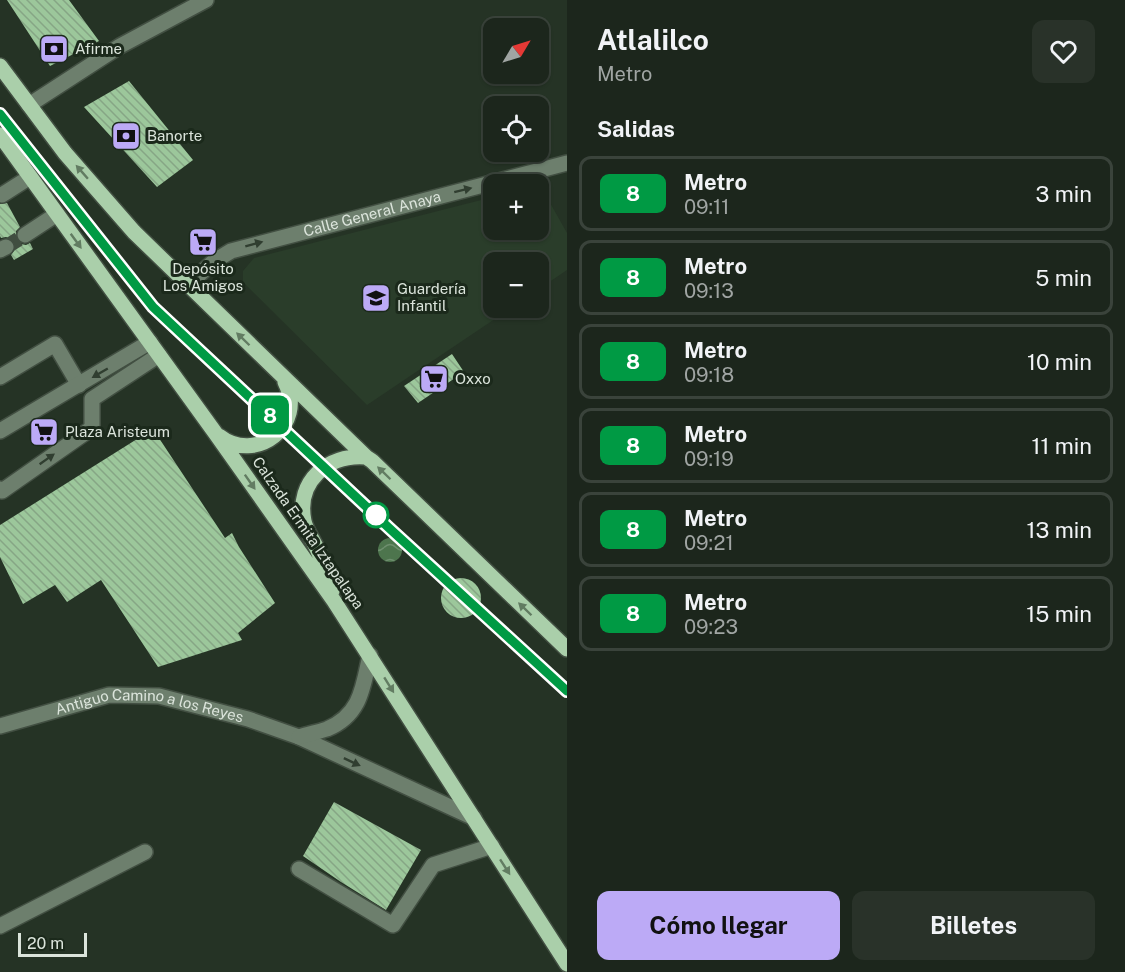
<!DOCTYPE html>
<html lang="es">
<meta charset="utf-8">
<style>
:root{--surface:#1c261c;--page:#293229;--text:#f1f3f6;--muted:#a0a5a3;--line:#3a433b;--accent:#bcaaf6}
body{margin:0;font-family:"Public Sans",sans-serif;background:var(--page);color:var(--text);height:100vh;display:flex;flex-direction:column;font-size:22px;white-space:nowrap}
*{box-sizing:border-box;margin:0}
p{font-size:20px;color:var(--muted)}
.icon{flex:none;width:33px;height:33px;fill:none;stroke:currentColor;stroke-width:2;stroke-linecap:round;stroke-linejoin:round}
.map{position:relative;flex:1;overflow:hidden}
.details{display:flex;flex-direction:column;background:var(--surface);width:558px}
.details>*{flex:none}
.badge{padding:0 12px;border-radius:9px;font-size:21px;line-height:39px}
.needle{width:39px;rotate:52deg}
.tools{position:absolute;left:483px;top:18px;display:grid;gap:12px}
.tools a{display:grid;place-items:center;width:66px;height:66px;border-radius:12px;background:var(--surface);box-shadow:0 2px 4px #0004,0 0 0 2px var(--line);font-size:30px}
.scale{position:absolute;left:18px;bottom:15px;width:69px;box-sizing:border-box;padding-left:6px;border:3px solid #dbe4db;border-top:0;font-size:16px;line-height:21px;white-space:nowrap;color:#dbe4db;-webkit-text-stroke:4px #1b291b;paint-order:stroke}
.map>.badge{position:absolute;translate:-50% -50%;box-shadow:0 0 0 3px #fff}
h2{padding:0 30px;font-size:22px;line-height:54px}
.round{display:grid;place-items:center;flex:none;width:63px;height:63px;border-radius:12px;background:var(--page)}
.summary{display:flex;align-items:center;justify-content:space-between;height:102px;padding:0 30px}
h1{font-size:28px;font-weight:700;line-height:45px}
.action{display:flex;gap:12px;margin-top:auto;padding:12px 30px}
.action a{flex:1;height:69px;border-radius:12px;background:var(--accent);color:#111;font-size:24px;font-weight:700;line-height:69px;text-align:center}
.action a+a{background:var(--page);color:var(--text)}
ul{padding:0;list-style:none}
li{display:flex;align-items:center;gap:18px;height:75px;margin:0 12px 9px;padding:0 18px;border:3px solid var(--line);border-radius:12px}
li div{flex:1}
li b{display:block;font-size:22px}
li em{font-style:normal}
li .badge{min-width:66px;font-weight:700;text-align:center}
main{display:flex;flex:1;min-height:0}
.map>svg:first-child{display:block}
.built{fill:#2a3d2a}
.water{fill:url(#water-waves)}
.building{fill:url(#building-back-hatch)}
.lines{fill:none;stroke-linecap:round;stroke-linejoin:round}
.minor-tunnel{stroke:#404e40;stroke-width:15;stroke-dasharray:15 8;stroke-linecap:butt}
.minor-casing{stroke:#424f42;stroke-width:18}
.major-casing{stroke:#424f42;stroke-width:18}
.minor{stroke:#6d7f6d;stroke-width:15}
.major{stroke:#aacfaa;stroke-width:15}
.oneway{fill:#627c62}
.oneway2{fill:#303e30}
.line-casing{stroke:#fff;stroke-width:14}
.line{stroke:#009a44;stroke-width:9}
.stop-dot{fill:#fff;stroke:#009a44;stroke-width:3}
.labels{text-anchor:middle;stroke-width:6;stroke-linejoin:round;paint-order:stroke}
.poi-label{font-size:15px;fill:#dbe4db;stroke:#1b291b;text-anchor:start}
.street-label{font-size:15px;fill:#dbe4db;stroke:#1b291b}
</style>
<main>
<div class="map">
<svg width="567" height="972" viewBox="0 0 567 972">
<defs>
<pattern id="water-waves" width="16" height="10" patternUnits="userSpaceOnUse" patternTransform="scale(1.5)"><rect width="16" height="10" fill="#4d754d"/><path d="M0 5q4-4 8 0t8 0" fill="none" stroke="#6e8f6e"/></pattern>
<pattern id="building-back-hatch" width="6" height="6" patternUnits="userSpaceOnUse" patternTransform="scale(1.5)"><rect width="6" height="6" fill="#9cc79b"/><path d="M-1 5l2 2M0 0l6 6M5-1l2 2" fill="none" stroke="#86a685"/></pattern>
</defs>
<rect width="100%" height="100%" fill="#253325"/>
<!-- built -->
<path class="built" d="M540,185L567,233V270L539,289L538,262H494V308H511L367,405L243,282V271L254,258L493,197L494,230H538V186Z"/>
<!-- water -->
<path class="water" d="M378 550a12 12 0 1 1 24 0a12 12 0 1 1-24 0Z"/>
<!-- building -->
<path class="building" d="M7,0H69L99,41L50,66Z
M129,81L193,160L157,187L84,107Z
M7,203L20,227L16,231L17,240L21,244L26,245L30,243L33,249L14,260L11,255L16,248L14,242L11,239L6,237L1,238L0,236V204Z
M452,354L464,372L418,403L404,386Z
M153,429L225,538L232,533L239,547L275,603L238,633L242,640L158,667L101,580L67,602L55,585L23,604L0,557V525Z
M441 598a20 20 0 1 1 40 0a20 20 0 1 1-40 0Z
M334,802L421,850L386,910L341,882L303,856Z"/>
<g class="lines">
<!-- minor-tunnel -->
<path class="minor-tunnel" d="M6,247L25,235"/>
<!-- minor casing -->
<g class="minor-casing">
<g id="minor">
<path d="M29,105L120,46L206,0"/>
<path d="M2,195L30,177"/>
<path d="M25,235L57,214"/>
<path d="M0,250L6,247"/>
<path id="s1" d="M188,285L213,262L231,251L567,163"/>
<path d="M0,377L55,344L79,385"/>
<path d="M0,431L150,342"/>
<path d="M0,489L2,491L92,428V399L159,355"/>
<path id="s2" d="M0,726L109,695L159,696L248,719L299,737L474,818"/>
<path d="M299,737C308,734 318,732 327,729C361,715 363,687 370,655"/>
<path d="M299,869L393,925L433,865L492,846"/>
<path d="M0,926L145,852"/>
</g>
</g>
<!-- major casing -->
<g class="major-casing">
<path id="major" d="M0,66L65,153L134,232L366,457L372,461L567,649
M0,135L216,434L334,601L567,964
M219,436C256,465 307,425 285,382
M332,591C328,577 324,564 318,551C314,541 306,531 304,521C296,481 328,454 366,457"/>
</g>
<!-- minor -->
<use href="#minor" class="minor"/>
<!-- major -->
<use href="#major" class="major"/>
</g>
<!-- one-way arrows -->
<defs><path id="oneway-solid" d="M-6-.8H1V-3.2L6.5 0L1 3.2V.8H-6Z" transform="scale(1.5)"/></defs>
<g class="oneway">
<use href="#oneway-solid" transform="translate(82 172) rotate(-131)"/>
<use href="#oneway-solid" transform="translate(76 241) rotate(54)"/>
<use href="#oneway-solid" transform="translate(243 339) rotate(-136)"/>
<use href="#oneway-solid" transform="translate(384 473) rotate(-136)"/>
<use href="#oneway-solid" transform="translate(250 482) rotate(55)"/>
<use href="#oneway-solid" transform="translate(525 609) rotate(-136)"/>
<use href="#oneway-solid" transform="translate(389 685) rotate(58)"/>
<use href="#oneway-solid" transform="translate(505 867) rotate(57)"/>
</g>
<g class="oneway2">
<use href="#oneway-solid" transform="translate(463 190) rotate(-14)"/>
<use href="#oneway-solid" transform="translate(254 244) rotate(-15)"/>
<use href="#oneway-solid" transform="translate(100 373) rotate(150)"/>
<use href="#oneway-solid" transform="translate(47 459) rotate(-35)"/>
<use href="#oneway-solid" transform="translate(352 762) rotate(25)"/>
</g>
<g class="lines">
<!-- line casing -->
<g class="line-casing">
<path id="line" d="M0,114L153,307L389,528L567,691"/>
</g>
<!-- line -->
<use href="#line" class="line"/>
</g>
<!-- icons -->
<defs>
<g id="bank-square" transform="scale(1.5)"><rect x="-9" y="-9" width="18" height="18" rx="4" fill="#bcaaf6" stroke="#1b291b"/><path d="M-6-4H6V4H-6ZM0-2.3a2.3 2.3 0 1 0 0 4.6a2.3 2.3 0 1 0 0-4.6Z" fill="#111"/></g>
<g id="supermarket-square" transform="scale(1.5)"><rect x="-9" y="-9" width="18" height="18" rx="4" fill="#bcaaf6" stroke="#1b291b"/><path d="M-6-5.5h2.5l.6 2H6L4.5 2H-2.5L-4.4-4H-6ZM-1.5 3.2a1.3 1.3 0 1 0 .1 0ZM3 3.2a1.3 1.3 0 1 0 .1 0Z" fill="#111"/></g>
<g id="school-square" transform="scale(1.5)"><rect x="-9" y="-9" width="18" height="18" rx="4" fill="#bcaaf6" stroke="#1b291b"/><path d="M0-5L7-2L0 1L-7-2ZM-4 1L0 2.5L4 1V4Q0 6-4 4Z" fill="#111"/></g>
</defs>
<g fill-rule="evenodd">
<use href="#bank-square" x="54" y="49"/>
<use href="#bank-square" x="126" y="136"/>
<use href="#supermarket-square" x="203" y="242"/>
<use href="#school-square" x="376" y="298"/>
<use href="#supermarket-square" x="434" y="379"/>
<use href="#supermarket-square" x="44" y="432"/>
</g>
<!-- markers -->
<circle class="stop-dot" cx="376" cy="515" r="12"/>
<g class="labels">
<!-- poi labels -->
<g class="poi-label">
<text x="75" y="54">Afirme</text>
<text x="147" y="141">Banorte</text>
<text x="203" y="274" text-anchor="middle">Depósito<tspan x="203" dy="17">Los Amigos</tspan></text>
<text x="397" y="294">Guardería<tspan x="397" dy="17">Infantil</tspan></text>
<text x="455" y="384">Oxxo</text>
<text x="65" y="437">Plaza Aristeum</text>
</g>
<!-- street labels -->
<g class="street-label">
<text dy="5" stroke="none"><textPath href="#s1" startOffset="201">Calle General Anaya</textPath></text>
<text transform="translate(308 533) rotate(55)" y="5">Calzada Ermita Iztapalapa</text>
<text dy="5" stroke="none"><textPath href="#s2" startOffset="154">Antiguo Camino a los Reyes</textPath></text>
</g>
</g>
</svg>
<div class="tools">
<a><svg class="needle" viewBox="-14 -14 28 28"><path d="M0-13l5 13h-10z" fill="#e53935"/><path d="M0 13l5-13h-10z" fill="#a0a5a3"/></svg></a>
<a><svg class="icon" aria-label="locate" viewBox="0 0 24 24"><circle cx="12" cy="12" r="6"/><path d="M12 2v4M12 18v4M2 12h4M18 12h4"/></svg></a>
<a>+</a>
<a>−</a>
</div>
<div class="scale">20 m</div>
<b class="badge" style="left:270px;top:415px;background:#009a44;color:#fff">8</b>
</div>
<section class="details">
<div class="summary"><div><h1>Atlalilco</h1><p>Metro</p></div><a class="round"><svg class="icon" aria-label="heart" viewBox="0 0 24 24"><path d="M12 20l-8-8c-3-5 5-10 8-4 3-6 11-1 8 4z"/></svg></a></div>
<h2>Salidas</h2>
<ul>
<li><span class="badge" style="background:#009a44;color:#fff">8</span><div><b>Metro</b><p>09:11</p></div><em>3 min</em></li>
<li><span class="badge" style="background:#009a44;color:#fff">8</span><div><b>Metro</b><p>09:13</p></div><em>5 min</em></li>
<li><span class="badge" style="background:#009a44;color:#fff">8</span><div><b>Metro</b><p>09:18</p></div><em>10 min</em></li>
<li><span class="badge" style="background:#009a44;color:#fff">8</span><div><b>Metro</b><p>09:19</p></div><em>11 min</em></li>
<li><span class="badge" style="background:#009a44;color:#fff">8</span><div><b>Metro</b><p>09:21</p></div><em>13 min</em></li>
<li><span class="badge" style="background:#009a44;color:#fff">8</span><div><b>Metro</b><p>09:23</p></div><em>15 min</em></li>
</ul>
<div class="action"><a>Cómo llegar</a><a>Billetes</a></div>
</section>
</main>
